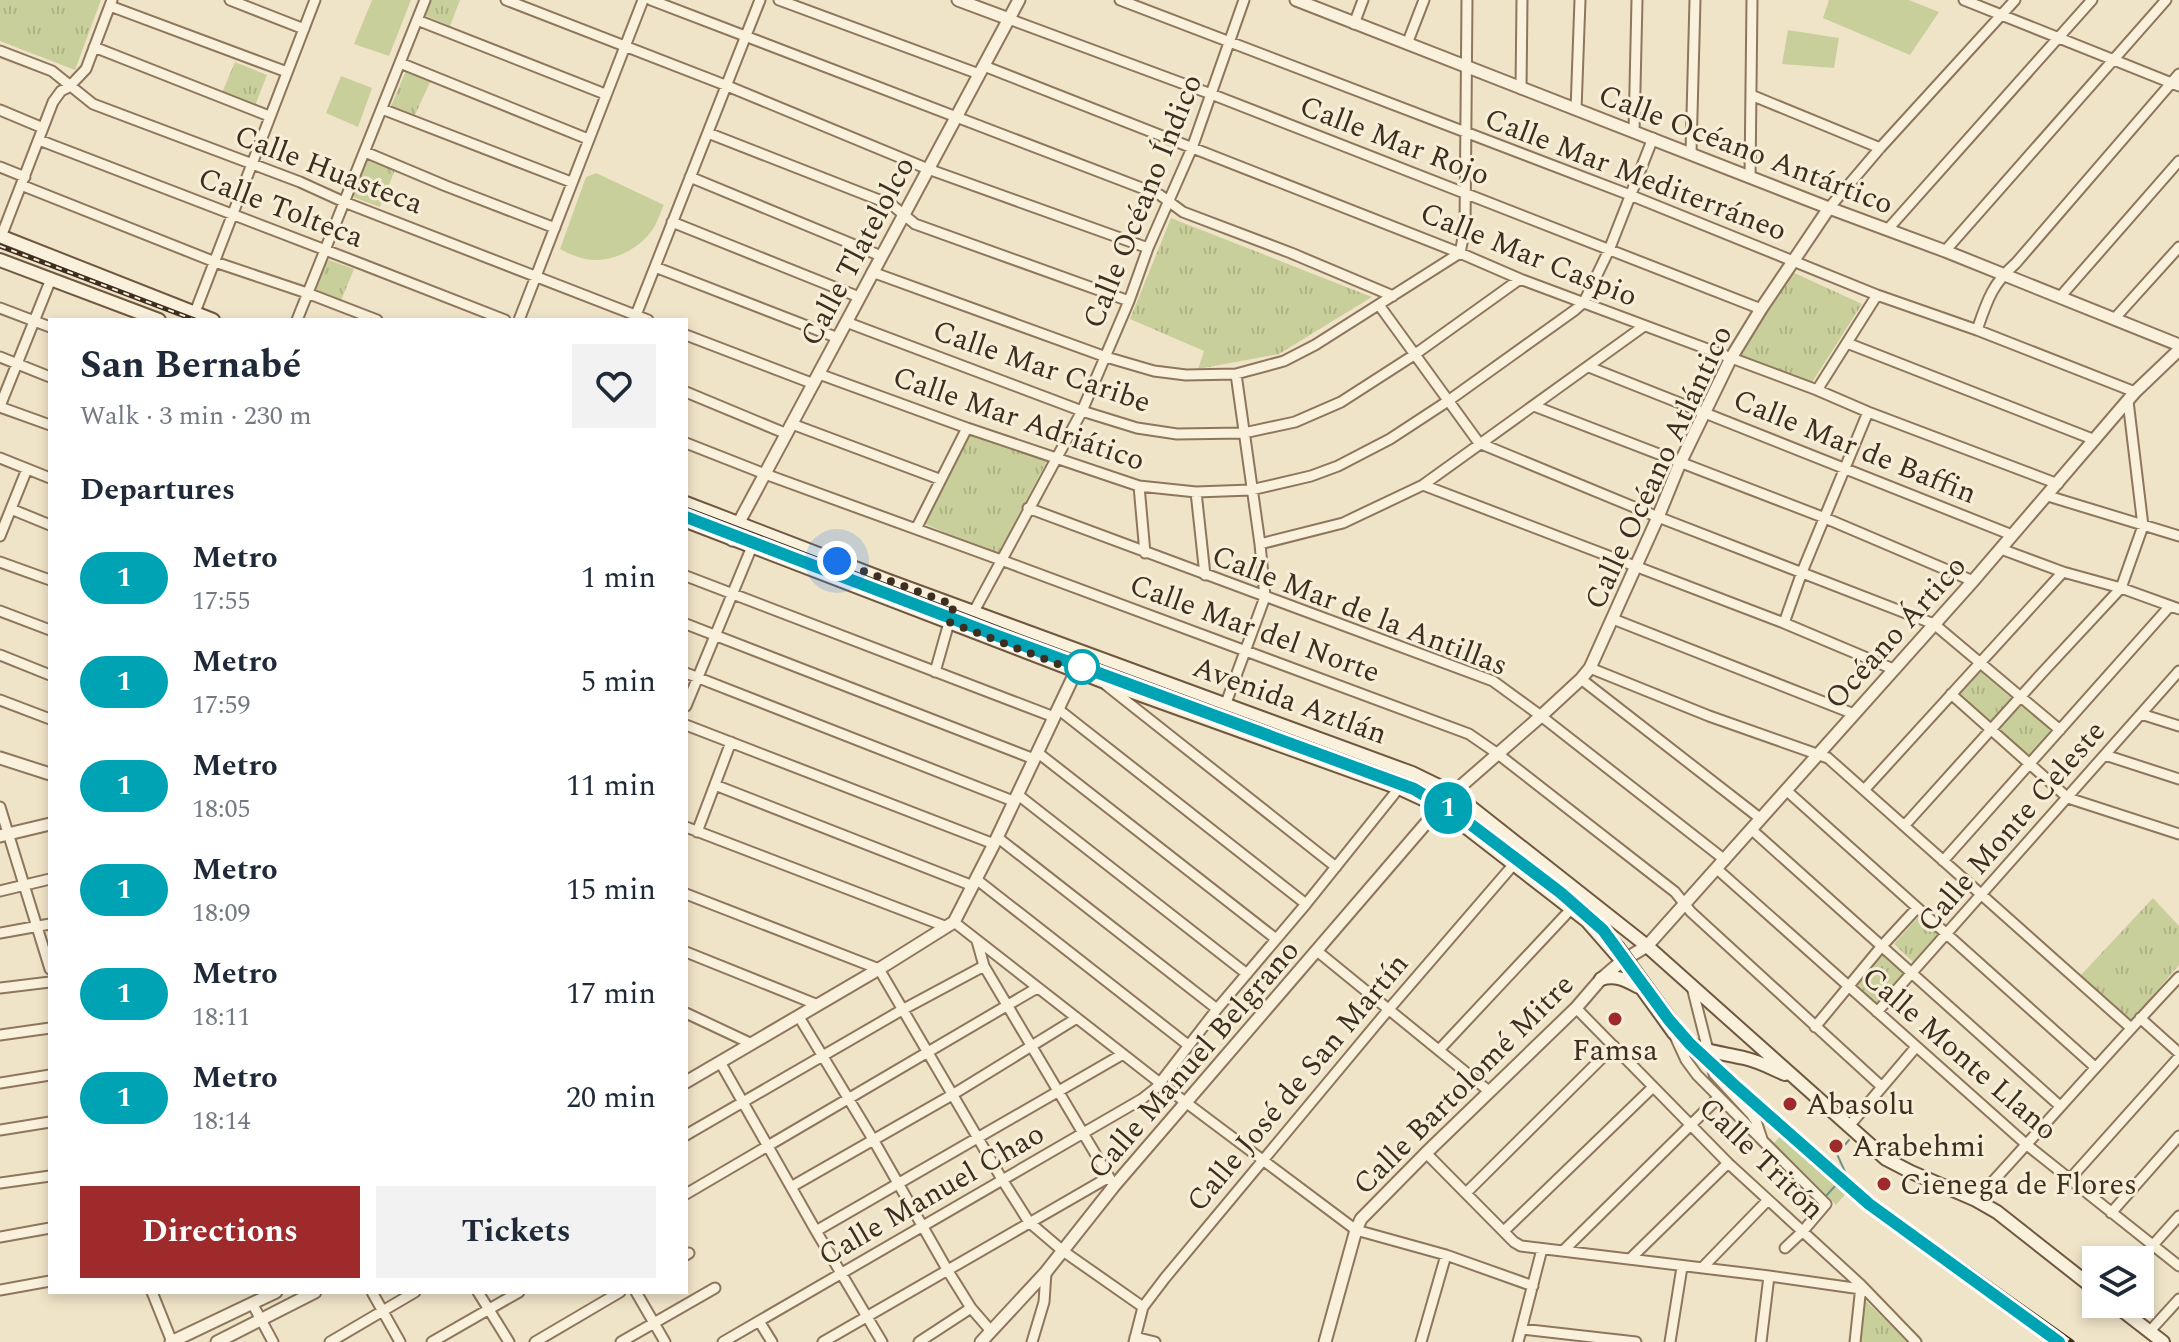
<!DOCTYPE html>
<meta charset="utf-8">
<style>
:root{--surface:#fff;--page:#f2f2f3;--text:#1f2937;--muted:#747a83;--accent:#9e2a2b}
body{margin:0;font-family:Spectral,serif;background:var(--page);color:var(--text);height:100vh;display:flex;flex-direction:column;font-size:30px;white-space:nowrap}
*{box-sizing:border-box;margin:0}
p{font-size:26px;color:var(--muted)}
.icon{flex:none;width:44px;height:44px;fill:none;stroke:currentColor;stroke-width:2;stroke-linecap:round;stroke-linejoin:round}
.map{position:relative;flex:1;overflow:hidden}
.drawer{position:absolute;left:48px;top:318px;width:640px;height:976px;display:flex;flex-direction:column;background:var(--surface);border-radius:0px;box-shadow:0 4px 12px #0003}
.drawer>*{flex:none}
.badge{padding:0 16px;border-radius:26px;font-size:28px;line-height:52px}
.buttons{position:absolute;left:2082px;top:1246px;display:grid;gap:16px}
.buttons a{display:grid;place-items:center;width:72px;height:72px;border-radius:0px;background:var(--surface);box-shadow:0 4px 12px #0003;font-size:40px}
.you{position:absolute;width:40px;height:40px;margin:-20px;border:6px solid #fff;border-radius:50%;background:#1a73e8;box-shadow:0 0 0 12px #1a73e833}
.map>.badge{position:absolute;translate:-50% -50%;box-shadow:0 0 0 4px #fff}
h2{padding:0 32px;font-size:30px;line-height:72px}
.round{display:grid;place-items:center;flex:none;width:84px;height:84px;border-radius:0px;background:var(--page)}
.headline{display:flex;align-items:center;justify-content:space-between;height:136px;padding:0 32px}
h1{font-size:38px;font-weight:700;line-height:60px}
.cta{display:flex;gap:16px;margin-top:auto;padding:16px 32px}
.cta a{flex:1;height:92px;border-radius:0px;background:var(--accent);color:#fff;font-size:32px;font-weight:700;line-height:92px;text-align:center}
.cta a+a{background:var(--page);color:var(--text)}
ul{padding:0;list-style:none}
li{display:flex;align-items:center;gap:24px;height:104px;padding:0 32px}
li div{flex:1}
li b{display:block;font-size:30px}
li em{font-style:normal}
li .badge{min-width:88px;font-weight:700;text-align:center}
.map>svg:first-child{display:block}
.green{fill:#c9cf9b}
.park{fill:url(#park-tufts)}
.lines{fill:none;stroke-linecap:round;stroke-linejoin:round}
.stream{stroke:#6f938a;stroke-width:2}
.minor-casing{stroke:#8d765c;stroke-width:13}
.tertiary-casing{stroke:#8d765c;stroke-width:15}
.secondary-casing{stroke:#6f573f;stroke-width:16}
.minor{stroke:#faf1dc;stroke-width:9}
.tertiary{stroke:#faf1dc;stroke-width:11}
.secondary{stroke:#faf1dc;stroke-width:12}
.rail-casing{stroke:#3d2e20;stroke-width:5}
.rail{stroke:#f7eed8;stroke-width:2;stroke-dasharray:6;stroke-linecap:butt}
.line-casing{stroke:#fff;stroke-width:18}
.line{stroke:#00a3b4;stroke-width:12}
.walk{stroke:#3d2e20;stroke-width:8;stroke-dasharray:0 14.4}
.stop-dot{fill:#fff;stroke:#00a3b4;stroke-width:4}
.poi-dot{fill:#9e2a2b;stroke:#f7eed8;stroke-width:3}
.labels{text-anchor:middle;stroke-width:6;stroke-linejoin:round;paint-order:stroke}
.street-label{font-size:30px;fill:#3d2e20;stroke:#f7eed8}
.poi-label{font-size:30px;fill:#3d2e20;stroke:#f7eed8;text-anchor:start}
</style>
<div class="map">
<svg width="2179" height="1342" viewBox="0 0 2179 1342">
<defs>
<pattern id="park-tufts" width="24" height="20" patternUnits="userSpaceOnUse" patternTransform="scale(2)"><rect width="24" height="20" fill="#c9cf9b"/><path d="M3 7l-1-3M5 7V3M7 7l1-3M15 17l-1-3M17 17v-4M19 17l1-3" fill="none" stroke="#aeb285"/></pattern>
</defs>
<rect width="100%" height="100%" fill="#f0e4c8"/>
<!-- green -->
<path class="green" d="M372,0H411L389,56L354,44Z
M1829,0H1909L1939,12L1910,55L1823,18Z
M1788,30L1839,38L1834,68L1782,64Z
M341,76L372,88L358,127L326,113Z
M596,173L664,205C660,212 658,222 653,229C639,250 610,264 585,259C576,257 568,253 560,249L586,177Z"/>
<!-- park -->
<path class="park" d="M0,0H101L75,70L0,41Z
M427,0H460L450,26L422,14Z
M235,62L267,75L254,108L221,95Z
M406,71L431,80L415,115L391,106Z
M365,159L395,170L380,207L350,196Z
M1171,218L1372,297L1279,354L1198,369L1204,351L1130,319Z
M326,259L354,269L340,303L313,293Z
M1790,271L1862,304L1811,384L1737,357Z
M972,433L1047,461L997,555L923,523Z
M1978,669L2013,698L1988,724L1956,696Z
M2021,704L2053,731L2031,758L1999,730Z
M2153,898L2179,926V965L2131,1021L2080,976Z
M1920,915L1942,935L1915,964L1894,944Z
M1884,953L1906,974L1879,1006L1856,984Z
M1784,1132L1849,1190L1836,1205L1774,1143Z
M1863,1299L1869,1304L1908,1342H1858Z"/>
<g class="lines">
<!-- stream -->
<path class="stream" d="M1825,1197L1846,1174L1837,1154L1849,1140"/>
<!-- minor casing -->
<g class="minor-casing">
<path id="minor" d="M230,0L304,29
M506,0L725,85L928,169L1148,248
M651,0L1160,195L1183,212L1291,253L1393,296
M779,0L979,74
M1120,0L1630,195L1877,295L1977,330L2135,392
M1964,0L2179,86
M110,6L287,72
M1009,19L1211,94L1761,309
M417,20L605,94
M1354,24L1363,0
M1407,44L1424,0
M94,47L269,116
M0,51L52,71L93,104L300,182L344,202L648,320
M400,63L588,139
M984,66L1460,253L1520,279L1817,390L1868,412L2058,484
M1521,89L1522,0
M1751,95L1880,148
M382,109L571,182
M0,110L43,128
M1576,110L1580,0
M1634,132L1637,0
M708,133L892,205L915,224L1129,301
M39,140C194,199 350,259 505,320
M365,152L446,186L555,228
M1691,153L1695,0
M0,167L25,177
M690,177L881,256
M1750,177L1752,0
M21,185L215,262L307,293L377,320
M1829,208L1880,148L2015,0
M672,222L859,297
M1888,229L2092,0
M1,237L53,102L61,91L69,87L86,69L112,0
M1945,251L2166,0
M655,267L838,338
M872,272L1106,357L1154,371L1186,375L1236,374L1284,361L1315,345L1460,253L1465,228L1467,0
M2060,297L2179,161
M1379,305L1479,443L1658,517L1934,624L2060,730
M0,308L50,327
M2115,318L2179,247
M192,320L315,0
M297,320L425,0
M519,320L643,0
M634,320L760,0
M846,322L1082,411L1137,428L1177,434L1244,433L1295,422L1341,402L1414,355L1520,279
M1977,330C1987,301 1992,284 2016,263L2179,74
M686,335L814,384
M1847,343L2095,440
M0,357L50,377
M1589,367L2012,535
M819,374L967,428L1139,486L1196,492L1251,490L1311,476L1338,466L1390,439L1448,401L1575,310L1584,302L1609,250L1653,138
M1817,390L1877,295
M686,392L787,434
M0,406L51,279
M1534,406L1825,518L1973,581
M0,407L50,425
M792,424L939,479
M686,443L765,474L1001,560L1469,734L1498,754L1675,892L1691,912L1881,1086
M0,458L50,478
M1423,485L1784,623L1893,669
M1139,486L1145,553
M1196,492L1205,575
M2048,496L2179,536
M1028,508L1493,681L1541,716L1725,860
M11,509L50,525
M916,529L967,428
M0,536L27,469
M1260,544L1343,523L1423,485L1644,326
M2001,549L2063,572L2121,588L2179,609
M0,562L50,580
M686,576L1054,717
M0,611L50,630
M1613,619L1854,714
M1784,623L1802,572L1868,412
M686,624L1034,759
M965,628L1082,411L1129,301L1148,248L1192,148L1244,0
M0,655L50,675
M1590,668L1709,716L1828,758L2131,1028
M935,672L954,605
M686,673L1013,801
M1581,679L1761,819
M1106,685L1336,867
M1951,694L2068,798L2179,834
M0,700L50,719
M1226,703L1265,597L1260,544L1236,374
M686,706L758,532
M1058,709L1306,904
M2141,714L2179,726
M686,725L994,844
M1037,752L1276,939
M2105,755L2179,779
M715,785L973,886
M1865,789L2063,572
M1787,791L2095,1067
M1017,794L1247,974
M0,807L50,969
M1904,826L2042,673L2121,588L2143,526L2128,401
M686,827L947,927
M1752,830L2060,1106
M697,832L731,742
M997,837L1217,1009
M1943,861L2170,606
M1717,869L2027,1145L2179,1266
M976,879L1188,1045
M0,891L50,879
M686,894L879,969L1003,1181L1029,1222L1063,1251L1143,1307
M954,922L1160,1083L1356,1230L1446,1255L1533,1286
M0,933L50,924
M977,941L984,966L1112,1182
M1317,951L1490,1092
M686,952L818,1005
M1692,987L1714,1074L1751,1114L1756,1121L1762,1139
M0,988L50,982
M1576,1008L1728,1163L1861,1285L1916,1342
M1877,1012L2179,671
M686,1013L752,1044
M799,1017L874,1141L948,1271L971,1308L991,1331
M2140,1018L2179,1053
M1815,1027L1881,947L1917,908
M1674,1034L1686,1060L1697,1075L1826,1204L1803,1231L1785,1248
M0,1035L50,1028
M1439,1050L1572,908
M720,1062L816,1231L882,1342
M0,1083L50,1075
M1849,1126L1916,1047
M0,1130L50,1122
M686,1135L902,1010L984,966
M1426,1153L1514,1242L1521,1246L1769,1276L1861,1289
M2069,1180L2179,1057
M0,1183L50,1176
M791,1187L952,1095L1077,1018
M1466,1193L1614,1046
M686,1194L1037,988
M1976,1200C2044,1126 2110,1050 2179,977
M2111,1213L2179,1136
M816,1231L1123,1054
M1504,1231L1653,1087
M0,1237L50,1228
M2153,1245L2179,1216
M1564,1250L1719,1097
M686,1255L689,1253
M1630,1259L1728,1163
M1702,1268L1768,1200
M0,1290L50,1281
M152,1292L172,1342
M372,1292L400,1342
M478,1292L509,1342
M636,1292L665,1342
M252,1303L273,1342
M759,1321L772,1342
M1522,1329L1636,1342
M2149,1332L2179,1299
M1135,1337L1155,1342
M330,1342L415,1292
M432,1342L519,1292
M535,1342L620,1292
M621,1342L715,1288
M723,1342L1142,1099L1156,1088L1217,1009L1306,904L1399,788
M823,1342L1109,1177
M919,1342L971,1308
M1032,1342L1044,1302L1046,1272
M1134,1342L1143,1307L1165,1278L1389,1009L1514,864
M1421,1342L1446,1255
M1518,1342L1542,1249
M1670,1342L1682,1267
M1761,1342L1769,1276
M1855,1342L1861,1286"/>
</g>
<!-- tertiary casing -->
<g class="tertiary-casing">
<path id="tertiary" d="M958,0L1009,19
M1296,0L1829,208L1945,251L2179,345
M732,540L738,524L1019,0
M0,758L50,774
M0,836L50,824
M686,1082L879,969L954,922L994,844L1076,671
M171,1342L276,1292
M217,1342L315,1292
M981,1342L1046,1272L1114,1186L1440,807L1453,793L1541,716L1581,679L1590,668L1658,517L1680,463L1731,358L1761,309L1829,208
M1325,1342L1356,1230L1361,1219L1426,1153L1576,1008L1601,979L1622,961L1647,946L1973,581L2135,392L2179,350"/>
</g>
<!-- secondary casing -->
<g class="secondary-casing">
<path id="secondary" d="M0,236L213,320
M0,260L159,320
M686,503L889,581L1412,773L1453,793L1647,946L1886,1159L1911,1172L1976,1200L1997,1212L2096,1290
M686,521L1102,681L1399,788L1440,807L1587,921L1622,961L1674,1033C1693,1051 1719,1052 1744,1058C1758,1061 1771,1068 1785,1074
M1601,979C1615,974 1626,980 1639,987
M2114,1304L2163,1342"/>
</g>
<!-- minor -->
<use href="#minor" class="minor"/>
<!-- tertiary -->
<use href="#tertiary" class="tertiary"/>
<!-- secondary -->
<use href="#secondary" class="secondary"/>
<!-- rail casing -->
<g class="rail-casing">
<path id="rail" d="M0,246L195,320
M686,509L1019,636L1416,783L1464,811L1589,909L1622,944L1674,1016
M1937,1246L2072,1342"/>
</g>
<!-- rail -->
<use href="#rail" class="rail"/>
</g>
<g class="lines">
<!-- line casing -->
<g class="line-casing">
<path id="line" d="M686,517L990,633L1414,789L1461,817L1561,893L1603,930L1669,1020L1690,1044L1733,1084L1869,1204L2059,1342"/>
</g>
<!-- line -->
<use href="#line" class="line"/>
<!-- walk -->
<path class="walk" d="M837,561L954,605L949,622L1076,671L1082,667"/>
</g>
<!-- markers -->
<circle class="stop-dot" cx="1082" cy="667" r="16"/>
<g class="poi-dot">
<circle cx="1615" cy="1019" r="8"/>
<circle cx="1790" cy="1104" r="8"/>
<circle cx="1836" cy="1146" r="8"/>
<circle cx="1884" cy="1184" r="8"/>
</g>
<g class="labels">
<!-- street labels -->
<g class="street-label">
<text transform="translate(1395 140) rotate(21)" y="10">Calle Mar Rojo</text>
<text transform="translate(1746 149) rotate(21)" y="10">Calle Océano Antártico</text>
<text transform="translate(329 169) rotate(21)" y="10">Calle Huasteca</text>
<text transform="translate(1636 174) rotate(21)" y="10">Calle Mar Mediterráneo</text>
<text transform="translate(1142 201) rotate(-68)" y="10">Calle Océano Índico</text>
<text transform="translate(281 207) rotate(21)" y="10">Calle Tolteca</text>
<text transform="translate(857 251) rotate(-62)" y="10">Calle Tlatelolco</text>
<text transform="translate(1529 254) rotate(22)" y="10">Calle Mar Caspio</text>
<text transform="translate(1042 366) rotate(19)" y="10">Calle Mar Caribe</text>
<text transform="translate(1019 418) rotate(19)" y="10">Calle Mar Adriático</text>
<text transform="translate(1855 446) rotate(22)" y="10">Calle Mar de Baffin</text>
<text transform="translate(1658 467) rotate(-65)" y="10">Calle Océano Atlántico</text>
<text transform="translate(1360 610) rotate(21)" y="10">Calle Mar de la Antillas</text>
<text transform="translate(1255 628) rotate(20)" y="10">Calle Mar del Norte</text>
<text transform="translate(1895 632) rotate(-48)" y="10">Océano Ártico</text>
<text transform="translate(1290 700) rotate(20)" y="10">Avenida Aztlán</text>
<text transform="translate(2011 826) rotate(-49)" y="10">Calle Monte Celeste</text>
<text transform="translate(1960 1053) rotate(41)" y="10">Calle Monte Llano</text>
<text transform="translate(1193 1059) rotate(-49)" y="10">Calle Manuel Belgrano</text>
<text transform="translate(1297 1082) rotate(-50)" y="10">Calle José de San Martín</text>
<text transform="translate(1463 1084) rotate(-45)" y="10">Calle Bartolomé Mitre</text>
<text transform="translate(1762 1158) rotate(44)" y="10">Calle Tritón</text>
<text transform="translate(931 1194) rotate(-30)" y="10">Calle Manuel Chao</text>
</g>
<!-- poi labels -->
<g class="poi-label">
<text x="1615" y="1060" text-anchor="middle">Famsa</text>
<text x="1806" y="1114">Abasolu</text>
<text x="1852" y="1156">Arabehmi</text>
<text x="1900" y="1194">Cienega de Flores</text>
</g>
</g>
</svg>
<div class="buttons">
<a><svg class="icon" aria-label="layers" viewBox="0 0 24 24"><path d="M12 4l9 5-9 5-9-5zM3 14l9 5 9-5"/></svg></a>
</div>
<div class="you" style="left:837px;top:561px"></div>
<b class="badge" style="left:1448px;top:808px;background:#00a3b4;color:#fff">1</b>
<section class="drawer">
<div class="headline"><div><h1>San Bernabé</h1><p>Walk · 3 min · 230 m</p></div><a class="round"><svg class="icon" aria-label="heart" viewBox="0 0 24 24"><path d="M12 20l-8-8c-3-5 5-10 8-4 3-6 11-1 8 4z"/></svg></a></div>
<h2>Departures</h2>
<ul>
<li><span class="badge" style="background:#00a3b4;color:#fff">1</span><div><b>Metro</b><p>17:55</p></div><em>1 min</em></li>
<li><span class="badge" style="background:#00a3b4;color:#fff">1</span><div><b>Metro</b><p>17:59</p></div><em>5 min</em></li>
<li><span class="badge" style="background:#00a3b4;color:#fff">1</span><div><b>Metro</b><p>18:05</p></div><em>11 min</em></li>
<li><span class="badge" style="background:#00a3b4;color:#fff">1</span><div><b>Metro</b><p>18:09</p></div><em>15 min</em></li>
<li><span class="badge" style="background:#00a3b4;color:#fff">1</span><div><b>Metro</b><p>18:11</p></div><em>17 min</em></li>
<li><span class="badge" style="background:#00a3b4;color:#fff">1</span><div><b>Metro</b><p>18:14</p></div><em>20 min</em></li>
</ul>
<div class="cta"><a>Directions</a><a>Tickets</a></div>
</section>
</div>
